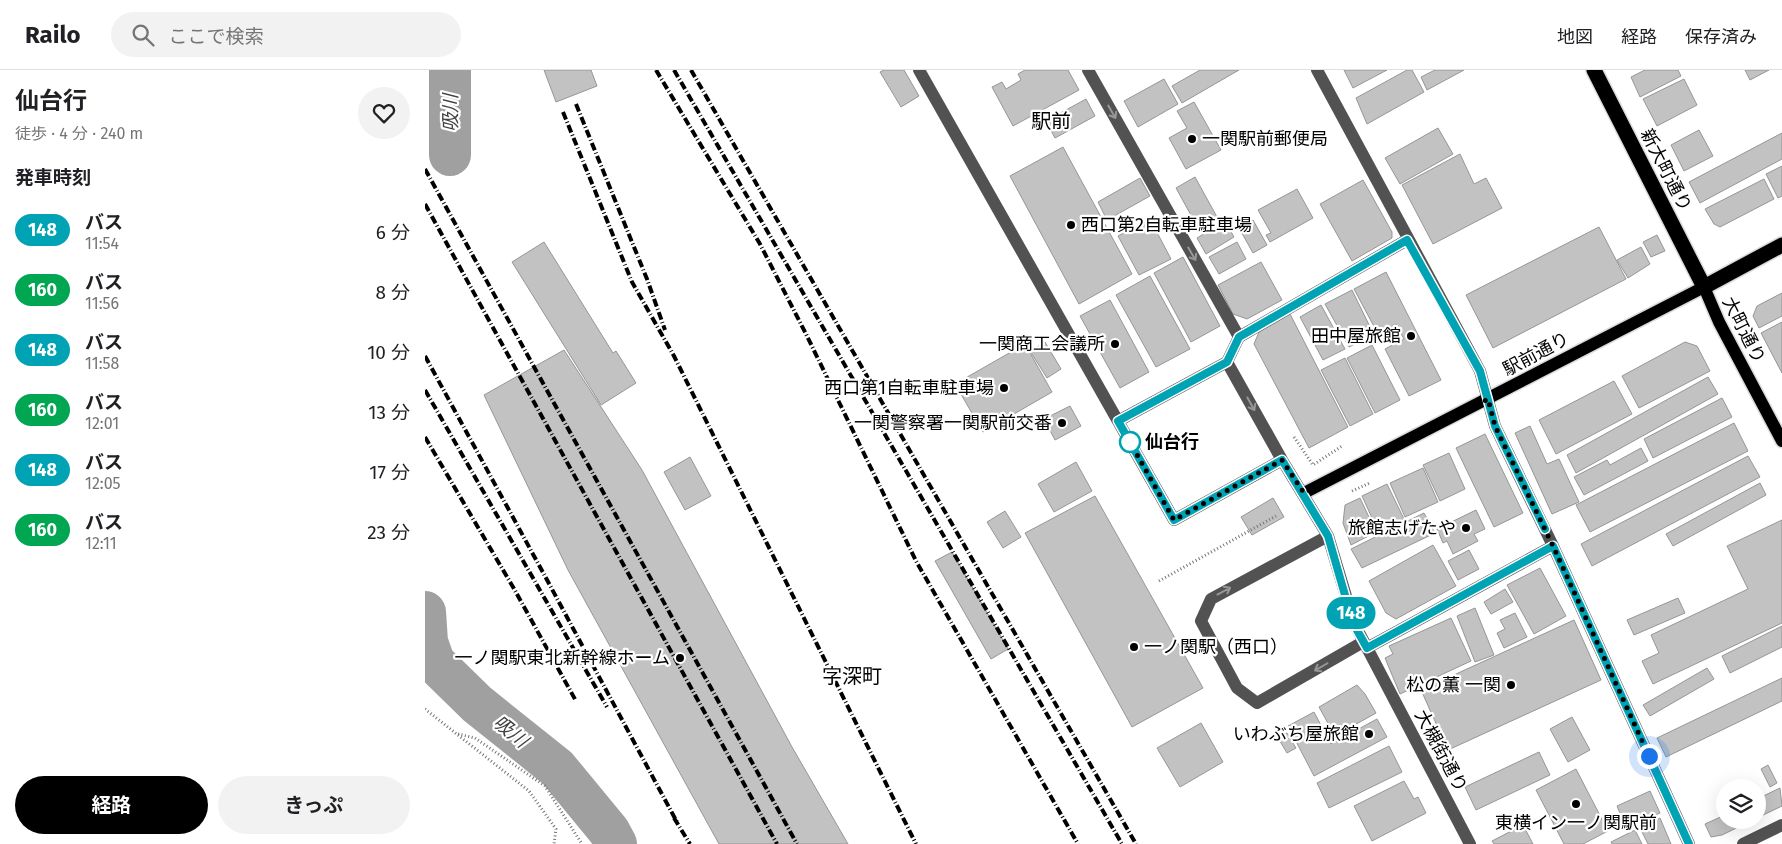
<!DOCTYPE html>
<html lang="ja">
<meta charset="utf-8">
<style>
:root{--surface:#fff;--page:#f2f2f2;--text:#202124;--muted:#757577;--line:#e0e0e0;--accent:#000}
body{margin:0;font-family:"Fira Sans","Noto Sans JP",sans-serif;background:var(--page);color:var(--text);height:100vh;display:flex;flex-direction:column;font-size:19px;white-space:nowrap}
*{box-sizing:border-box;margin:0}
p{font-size:16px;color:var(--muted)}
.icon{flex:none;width:28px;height:28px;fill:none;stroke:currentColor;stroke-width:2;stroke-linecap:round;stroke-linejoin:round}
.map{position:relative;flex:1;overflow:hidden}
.sheet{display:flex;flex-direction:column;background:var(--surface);width:425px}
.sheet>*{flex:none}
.badge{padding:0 10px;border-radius:16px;font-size:18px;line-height:32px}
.controls{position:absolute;left:1291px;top:709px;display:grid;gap:10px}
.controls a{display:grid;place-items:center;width:50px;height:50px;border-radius:50%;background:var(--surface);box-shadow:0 5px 20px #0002;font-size:25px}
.you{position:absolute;width:25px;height:25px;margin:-12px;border:4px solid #fff;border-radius:50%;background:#1a73e8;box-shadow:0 0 0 8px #1a73e833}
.map>.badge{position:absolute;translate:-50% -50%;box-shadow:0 0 0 2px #fff}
h2{padding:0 15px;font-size:19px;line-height:45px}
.round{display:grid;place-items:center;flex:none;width:52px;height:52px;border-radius:26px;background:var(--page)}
.summary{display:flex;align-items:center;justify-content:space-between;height:85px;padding:0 15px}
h1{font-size:24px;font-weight:700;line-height:38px}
.button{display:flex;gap:10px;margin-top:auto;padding:10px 15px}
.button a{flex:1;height:58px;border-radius:30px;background:var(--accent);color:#fff;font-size:20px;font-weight:700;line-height:58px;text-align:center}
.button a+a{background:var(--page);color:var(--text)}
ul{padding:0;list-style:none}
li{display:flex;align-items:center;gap:15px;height:60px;padding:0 15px}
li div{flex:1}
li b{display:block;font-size:19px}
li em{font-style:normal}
li .badge{min-width:55px;font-weight:700;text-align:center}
header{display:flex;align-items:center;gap:30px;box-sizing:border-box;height:70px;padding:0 25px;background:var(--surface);border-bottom:1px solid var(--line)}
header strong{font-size:24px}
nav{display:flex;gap:28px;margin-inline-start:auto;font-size:18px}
.search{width:350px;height:45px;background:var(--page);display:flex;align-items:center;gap:12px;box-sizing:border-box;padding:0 18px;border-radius:28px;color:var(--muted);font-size:19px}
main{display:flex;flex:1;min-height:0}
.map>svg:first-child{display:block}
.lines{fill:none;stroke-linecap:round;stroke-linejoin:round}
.stream{stroke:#a0a0a0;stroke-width:7}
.river{stroke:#a0a0a0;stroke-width:42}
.building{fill:#c2c2c2;stroke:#969696}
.major-casing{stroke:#dbdbdb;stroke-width:15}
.highway-casing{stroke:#dbdbdb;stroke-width:18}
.path{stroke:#747474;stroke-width:3;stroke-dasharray:1 2.5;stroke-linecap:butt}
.minor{stroke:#525252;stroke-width:12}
.major{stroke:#000;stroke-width:12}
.highway{stroke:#000;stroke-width:15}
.rail{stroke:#000;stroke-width:4;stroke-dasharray:8 2.5 1 2.5;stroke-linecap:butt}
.oneway{stroke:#979797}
.line-casing{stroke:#fff;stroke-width:11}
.line{stroke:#00a3b4;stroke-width:8}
.walk{stroke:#000;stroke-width:5;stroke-dasharray:0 9}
.poi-dot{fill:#000;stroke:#fff;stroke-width:2}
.stop-dot{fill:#fff;stroke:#00a3b4;stroke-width:2.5}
.labels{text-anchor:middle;stroke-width:4.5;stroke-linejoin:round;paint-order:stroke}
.poi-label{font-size:18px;fill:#000;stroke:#fff;text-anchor:end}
.street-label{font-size:18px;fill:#000;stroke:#fff}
.stop-label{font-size:18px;font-weight:bold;fill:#000;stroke:#fff;text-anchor:start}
.water-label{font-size:19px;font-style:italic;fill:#414141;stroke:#fff}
.quarter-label{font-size:20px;fill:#000;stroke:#fff}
</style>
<header>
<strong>Railo</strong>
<div class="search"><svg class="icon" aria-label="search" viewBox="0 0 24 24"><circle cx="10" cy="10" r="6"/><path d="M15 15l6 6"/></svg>ここで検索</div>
<nav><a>地図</a><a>経路</a><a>保存済み</a></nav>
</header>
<main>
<section class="sheet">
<div class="summary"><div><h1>仙台行</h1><p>徒歩 · 4 分 · 240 m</p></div><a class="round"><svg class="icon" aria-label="heart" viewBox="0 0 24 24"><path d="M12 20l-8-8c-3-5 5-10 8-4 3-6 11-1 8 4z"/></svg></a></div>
<h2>発車時刻</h2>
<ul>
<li><span class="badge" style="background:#00a3b4;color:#fff">148</span><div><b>バス</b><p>11:54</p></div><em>6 分</em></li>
<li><span class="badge" style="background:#00a651;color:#fff">160</span><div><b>バス</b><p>11:56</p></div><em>8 分</em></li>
<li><span class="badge" style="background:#00a3b4;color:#fff">148</span><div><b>バス</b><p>11:58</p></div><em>10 分</em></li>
<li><span class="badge" style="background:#00a651;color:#fff">160</span><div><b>バス</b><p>12:01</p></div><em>13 分</em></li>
<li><span class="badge" style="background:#00a3b4;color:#fff">148</span><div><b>バス</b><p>12:05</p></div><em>17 分</em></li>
<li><span class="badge" style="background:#00a651;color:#fff">160</span><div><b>バス</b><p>12:11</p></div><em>23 分</em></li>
</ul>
<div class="button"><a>経路</a><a>きっぷ</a></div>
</section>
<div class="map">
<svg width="1357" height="774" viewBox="0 0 1357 774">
<rect width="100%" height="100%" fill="#fff"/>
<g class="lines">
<!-- stream -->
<path class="stream" d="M0,581L9,592"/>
<!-- river -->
<path class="river" d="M25,85V0
M0,542L2,572L9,592L52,634L132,698L184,761L191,774"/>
</g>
<!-- building -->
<path class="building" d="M119,0H166L172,16L131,32Z
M459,0H479L494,26L476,37L455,2Z
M600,0H643L654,20L588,56L567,17L577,12L581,19L596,10L593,4Z
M775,0H814L757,33L747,16Z
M919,0H962L928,18Z
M982,0H987L999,22L942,54L931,28Z
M1010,0H1039L1002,20L996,7Z
M1220,0H1253L1256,6L1215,27L1206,7Z
M1320,0H1344L1325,10Z
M739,9L753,34L713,57L699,31Z
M1259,9L1272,35L1232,56L1218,29Z
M661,29L670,46L630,68L621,51Z
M769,32L796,80L761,99L744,68L762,58L752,41Z
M1013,58L1028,84L975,114L960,88Z
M1274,60L1288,86L1259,101L1246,75Z
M1357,63V89L1275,133L1264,112Z
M638,77L707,204L654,234L585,106Z
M1035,84L1049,114L1061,108L1077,138L1008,174L977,115Z
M1357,96V126L1353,128L1341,104Z
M770,107L792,147L773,158L751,118Z
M715,108L725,126L682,150L673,132Z
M1339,109L1349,129L1295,157L1289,154L1280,139Z
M938,110L967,162V168L927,191L895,134Z
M872,119L888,148L845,172L841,165L846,163L833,140Z
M725,149L746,189L714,205L693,166Z
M828,150L842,175L828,183L814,158Z
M800,151L809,167L781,184L772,168Z
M1174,157L1201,209L1068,278L1041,225Z
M1232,165L1240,181L1226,187L1218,172Z
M119,172L188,283L191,281L211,313L176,335L87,192Z
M812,172L821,189L794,204L784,187Z
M1216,177L1225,194L1203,208L1192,190Z
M758,187L795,256L766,272L729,203Z
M836,192L857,230L822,249L808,244L793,215Z
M961,202L1016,310L984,326L960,279L979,269L971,254L953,264L929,219Z
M725,206L765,279L731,297L691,225Z
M927,220L949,265L924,277L900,234Z
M1357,223V246L1334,258L1328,246L1332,236Z
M685,230L724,302L695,318L655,246Z
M896,235L920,279L898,290L875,247Z
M865,244L923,357L884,378L829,274L834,262Z
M1357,252V303L1336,263Z
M620,272L636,299L622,308L605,281Z
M1260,272L1272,276L1285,301L1214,338L1197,306Z
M600,274L627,322L558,362L530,314Z
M947,275L975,330L950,343L922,288Z
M139,280L217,400L367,677L423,774H294L143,500L59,325Z
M920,288L948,344L925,356L896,300Z
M1283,307L1293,324L1151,403L1142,385Z
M1189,311L1207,344L1131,384L1114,350Z
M1297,328L1307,347L1228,388L1219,369Z
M645,336L656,356L630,370L619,349Z
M1309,353L1323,381L1165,462L1151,435Z
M1105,356L1122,394L1134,389L1154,432L1127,444L1090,363Z
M1060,364L1098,443L1069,457L1031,378Z
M1216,378L1223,391L1159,425L1149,407L1182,390L1185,395Z
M1024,383L1040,419L1015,431L998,395Z
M1323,386L1335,407L1167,496L1156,474Z
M265,387L286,426L260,440L239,402Z
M651,392L667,421L629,442L613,414Z
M998,398L1013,432L980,447L965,413Z
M1335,413L1341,425L1248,476L1241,464Z
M962,414L979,449L953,461L937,426Z
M670,426L778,618L707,657L600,463Z
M848,428L859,447L827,465L816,447Z
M935,428L951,462L926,475L918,453L920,435Z
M1051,440L1060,459L1049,464L1053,471L1028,484L1022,471L1018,473L1012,459Z
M580,441L596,467L578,478L562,452Z
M999,443L1010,463L937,498L926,479Z
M1357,450V553L1228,614L1217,591L1234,583L1226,565L1323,519L1302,476Z
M1008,475L1031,516L971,549L961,543L944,511Z
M1044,480L1054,499L1033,510L1023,491Z
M527,482L583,579L566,589L510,491Z
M1115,498L1141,546L1109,564L1082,515Z
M1080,519L1088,532L1066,544L1059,532Z
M1253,528L1260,543L1209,565L1202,550Z
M1050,538L1069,585L1050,592L1032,546Z
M1090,543L1102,567L1079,578L1072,563L1080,559L1075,550Z
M1026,548L1046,591L975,624L960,588L968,584L964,576Z
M1149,550L1176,610L1023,680L996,620Z
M1357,556V577L1305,603L1297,586Z
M1282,598L1289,609L1225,646L1218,635Z
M1357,608V631L1241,687L1232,668Z
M932,615L940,624L951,643L910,666L894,637Z
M889,642L906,674L952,649L962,667L889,706L863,656Z
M1147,647L1165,680L1143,692L1125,659Z
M776,653L798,692L755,717L732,678Z
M862,663L871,678L862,683L853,668Z
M964,676L977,702L904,738L892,713Z
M1114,682L1125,705L1051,740L1040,717Z
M1343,695L1352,713L1345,717L1336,699Z
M1151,699L1183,761L1158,774H1139L1111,720Z
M979,711L989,729L993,727L1001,743L947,771L929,736Z
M1355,718L1357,736L1332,748V729Z
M1225,721L1235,743L1201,758L1192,736Z
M1300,745V750H1328L1297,765L1286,767L1280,754Z
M1235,748L1246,774H1223L1215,758Z
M1098,755L1108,774H1069L1067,771Z
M1210,760L1217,774H1187L1186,772Z"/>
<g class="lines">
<!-- major casing -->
<g class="major-casing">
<path id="major" d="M879,423L1279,217L1294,252L1357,371"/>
</g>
<!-- highway casing -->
<g class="highway-casing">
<path id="highway" d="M1169,0L1279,217L1357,175"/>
</g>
<!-- path -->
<path class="path" d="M869,367L888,395L917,376
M927,421L945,413
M734,511L851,446
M0,639L104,721L131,759L129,774
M33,664L50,668L120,716L157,774"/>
<!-- minor -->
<path class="minor" d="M494,0L749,450L857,390
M663,0L814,267L802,292L693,351
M892,0L1055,301L1070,356L1128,476L1264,774
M814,267L982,170
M802,292L857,390L903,466L929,553L1045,774
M903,466L786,529L776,551L812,618L832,633L938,572
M942,578L1128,476
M1318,774L1357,755"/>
<!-- major -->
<use href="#major" class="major"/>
<!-- highway -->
<use href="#highway" class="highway"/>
<!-- rail -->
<path class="rail" d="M231,0L335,174L381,264L491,491L653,774
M249,0L697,774
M266,0L711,774
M151,34L222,209L240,260
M138,42L207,212L249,286L491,774
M0,99L372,774
M0,134L352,774
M0,286L121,508L253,754
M0,320L182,637
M0,367L88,517L151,631
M249,748L265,774"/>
</g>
<!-- one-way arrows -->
<defs><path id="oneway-shaft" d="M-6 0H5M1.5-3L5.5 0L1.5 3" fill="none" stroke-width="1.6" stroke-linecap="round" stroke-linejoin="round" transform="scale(1.25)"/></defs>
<g class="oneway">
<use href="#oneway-shaft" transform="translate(687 42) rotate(60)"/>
<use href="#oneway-shaft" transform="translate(767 184) rotate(60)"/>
<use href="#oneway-shaft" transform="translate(826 334) rotate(61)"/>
<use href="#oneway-shaft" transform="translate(799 521) rotate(-28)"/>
<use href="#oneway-shaft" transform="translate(896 597) rotate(150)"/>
</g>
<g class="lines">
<!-- line casing -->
<g class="line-casing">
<path id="line" d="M1120,459L1070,356L1055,301L982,170L814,267L802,292L693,351L749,450L857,390L903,466L928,553L942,578L1128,476L1264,774"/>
</g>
<!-- line -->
<use href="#line" class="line"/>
<!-- walk -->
<path class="walk" d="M705,372L702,367L749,450L857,390L879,423L1063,329L1070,356L1128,476L1224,686"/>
</g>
<!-- markers -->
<g class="poi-dot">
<circle cx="767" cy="69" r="5"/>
<circle cx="646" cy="155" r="5"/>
<circle cx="986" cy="266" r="5"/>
<circle cx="690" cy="274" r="5"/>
<circle cx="579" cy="318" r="5"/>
<circle cx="637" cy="353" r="5"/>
<circle cx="1041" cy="458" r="5"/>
<circle cx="709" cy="577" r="5"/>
<circle cx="255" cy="588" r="5"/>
<circle cx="1086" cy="615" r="5"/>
<circle cx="944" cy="664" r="5"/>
<circle cx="1151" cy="734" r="5"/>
</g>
<circle class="stop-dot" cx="705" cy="372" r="10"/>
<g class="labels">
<!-- poi labels -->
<g class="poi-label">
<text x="777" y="75" text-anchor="start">一関駅前郵便局</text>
<text x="656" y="161" text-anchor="start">西口第2自転車駐車場</text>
<text x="976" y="272">田中屋旅館</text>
<text x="680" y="280">一関商工会議所</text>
<text x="569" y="324">西口第1自転車駐車場</text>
<text x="627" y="359">一関警察署一関駅前交番</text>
<text x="1031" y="464">旅館志げたや</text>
<text x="719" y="583" text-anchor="start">一ノ関駅（西口）</text>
<text x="245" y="594">一ノ関駅東北新幹線ホーム</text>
<text x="1076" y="621">松の薫 一関</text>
<text x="934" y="670">いわぶち屋旅館</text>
<text x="1151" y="759" text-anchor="middle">東横イン一ノ関駅前</text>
</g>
<!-- street labels -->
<g class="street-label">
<text transform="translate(1241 100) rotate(63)" y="6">新大町通り</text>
<text transform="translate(1319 260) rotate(63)" y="6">大町通り</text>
<text transform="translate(1111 284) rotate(-28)" y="6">駅前通り</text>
<text transform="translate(1016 681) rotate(62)" y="6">大槻街通り</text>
</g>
<!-- stop labels -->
<g class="stop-label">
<text x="720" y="378">仙台行</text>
</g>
<!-- water labels -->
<g class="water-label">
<text transform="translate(25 43) rotate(-90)" y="7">吸川</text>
<text transform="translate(86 661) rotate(39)" y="7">吸川</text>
</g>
<!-- quarter labels -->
<g class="quarter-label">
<text x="626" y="58">駅前</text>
<text x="427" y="613">字深町</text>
</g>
</g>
</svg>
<div class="controls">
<a><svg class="icon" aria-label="layers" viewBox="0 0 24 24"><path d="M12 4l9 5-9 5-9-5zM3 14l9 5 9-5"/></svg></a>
</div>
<div class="you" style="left:1224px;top:686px"></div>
<b class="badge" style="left:926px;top:543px;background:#00a3b4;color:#fff">148</b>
</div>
</main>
